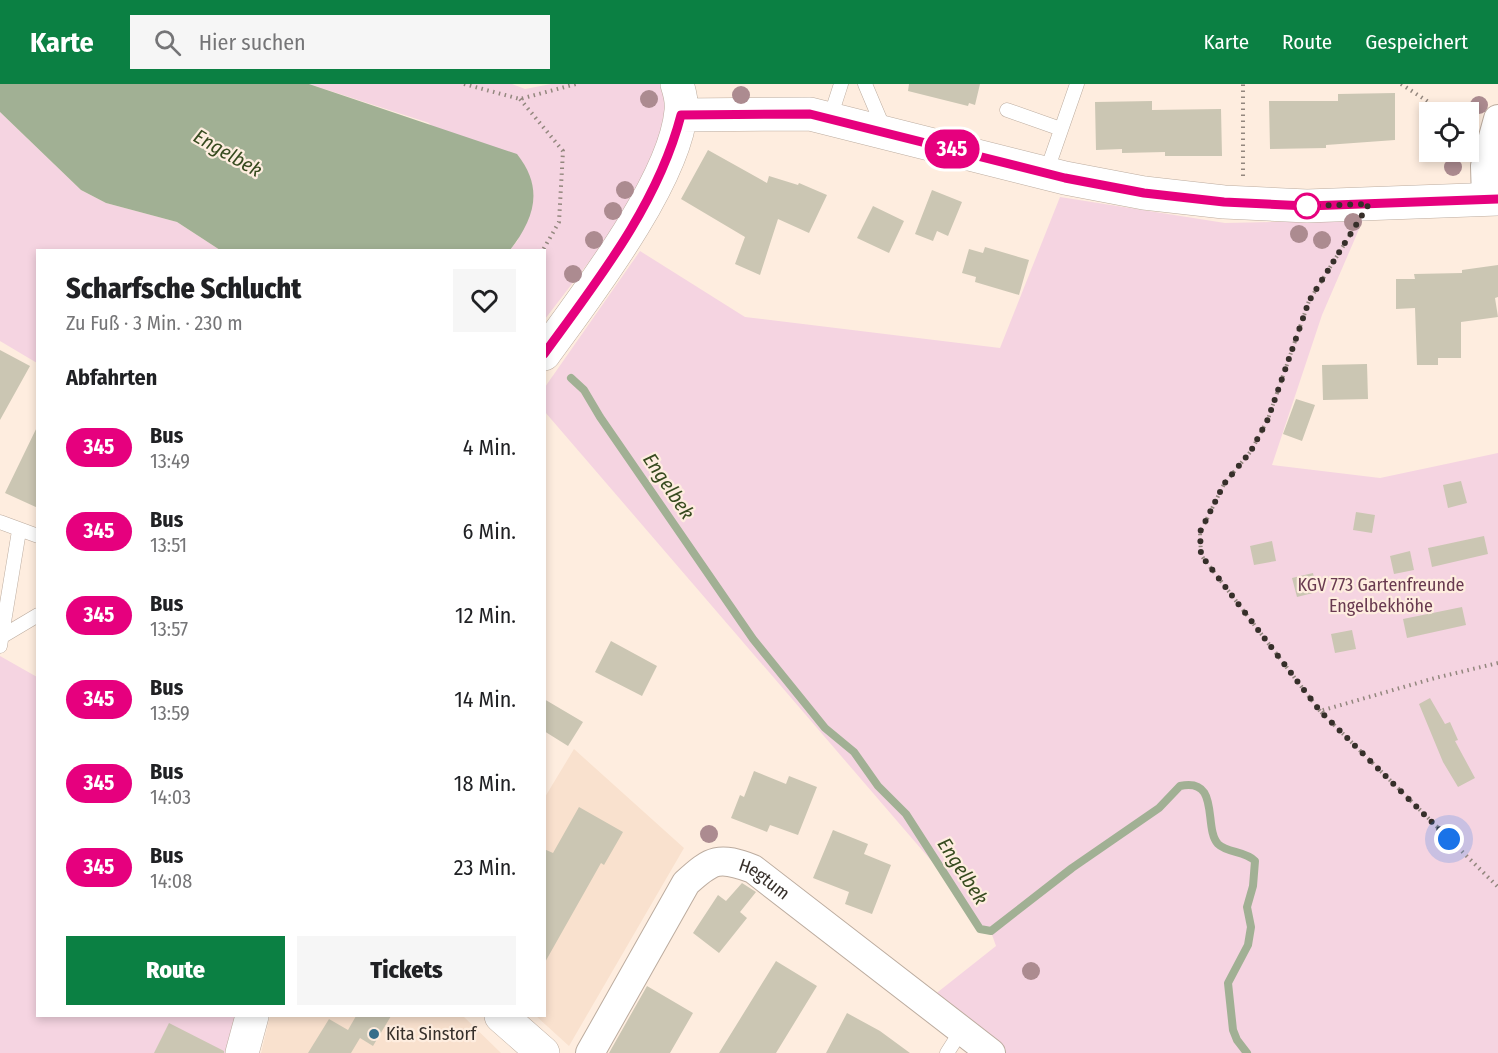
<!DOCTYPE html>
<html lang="de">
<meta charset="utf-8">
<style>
:root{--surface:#fff;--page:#f6f6f6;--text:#202124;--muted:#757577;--accent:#0b8043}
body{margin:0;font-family:"Fira Sans Condensed",sans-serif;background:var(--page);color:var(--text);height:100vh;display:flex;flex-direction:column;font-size:22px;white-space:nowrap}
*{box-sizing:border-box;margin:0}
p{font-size:20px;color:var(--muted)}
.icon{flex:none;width:33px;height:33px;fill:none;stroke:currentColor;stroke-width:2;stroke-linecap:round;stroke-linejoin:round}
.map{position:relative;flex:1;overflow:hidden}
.panel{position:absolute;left:36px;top:165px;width:510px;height:768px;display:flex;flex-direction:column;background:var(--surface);border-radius:0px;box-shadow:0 3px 9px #0003}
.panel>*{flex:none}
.badge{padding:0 12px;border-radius:20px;font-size:21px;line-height:39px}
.controls{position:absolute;left:1419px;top:18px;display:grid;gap:12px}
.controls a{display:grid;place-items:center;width:60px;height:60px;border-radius:0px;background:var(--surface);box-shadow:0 3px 9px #0003;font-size:30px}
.you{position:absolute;width:30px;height:30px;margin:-15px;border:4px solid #fff;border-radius:50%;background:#1a73e8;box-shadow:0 0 0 9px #1a73e833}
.map>.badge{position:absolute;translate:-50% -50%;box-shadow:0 0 0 3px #fff}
h2{padding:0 30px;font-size:22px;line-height:54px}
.round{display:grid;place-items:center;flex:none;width:63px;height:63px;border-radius:0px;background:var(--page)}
.overview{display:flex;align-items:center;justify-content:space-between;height:102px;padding:0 30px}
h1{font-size:28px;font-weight:800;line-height:45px}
.primary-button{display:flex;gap:12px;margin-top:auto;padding:12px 30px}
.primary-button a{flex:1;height:69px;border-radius:0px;background:var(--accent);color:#fff;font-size:24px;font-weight:800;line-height:69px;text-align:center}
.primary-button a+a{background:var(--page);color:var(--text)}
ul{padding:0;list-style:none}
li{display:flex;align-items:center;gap:18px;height:84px;padding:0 30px}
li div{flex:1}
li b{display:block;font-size:22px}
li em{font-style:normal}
li .badge{min-width:66px;font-weight:700;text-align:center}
header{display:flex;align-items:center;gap:36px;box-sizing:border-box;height:84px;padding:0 30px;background:var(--accent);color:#fff}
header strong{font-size:28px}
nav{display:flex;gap:33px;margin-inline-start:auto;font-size:21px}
.search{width:420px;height:54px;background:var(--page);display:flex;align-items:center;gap:15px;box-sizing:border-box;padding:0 21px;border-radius:0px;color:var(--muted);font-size:22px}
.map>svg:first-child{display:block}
.built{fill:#f9e1ce}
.green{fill:#f5d4e1}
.water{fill:#a1b094}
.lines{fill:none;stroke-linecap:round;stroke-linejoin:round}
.stream{stroke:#a1b094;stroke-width:8}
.building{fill:#cbc6b3}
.lane-casing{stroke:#bcac9f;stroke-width:15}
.street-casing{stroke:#bcac9f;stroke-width:30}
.secondary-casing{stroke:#bcac9f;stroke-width:34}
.path{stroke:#93877e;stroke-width:4;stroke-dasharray:1.5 4.5;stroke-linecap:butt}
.lane{stroke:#fff;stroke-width:14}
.street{stroke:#fff;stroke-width:28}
.secondary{stroke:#fff;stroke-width:33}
.tree{fill:#ac8b90}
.line-casing{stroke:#fff;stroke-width:14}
.line{stroke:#e6007e;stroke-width:9}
.walk{stroke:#362f2a;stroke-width:6;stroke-dasharray:0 10.8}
.stop-dot{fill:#fff;stroke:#e6007e;stroke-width:3}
.poi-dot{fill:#386e8a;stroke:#feeddf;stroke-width:2}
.labels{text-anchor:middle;stroke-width:4.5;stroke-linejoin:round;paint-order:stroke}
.park-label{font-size:18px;fill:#693a50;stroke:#feeddf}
.street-label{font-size:18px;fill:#362f2a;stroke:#feeddf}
.poi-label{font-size:18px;fill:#362f2a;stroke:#feeddf;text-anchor:start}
.water-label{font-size:20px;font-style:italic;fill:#374b1f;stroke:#feeddf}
</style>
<header>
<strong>Karte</strong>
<div class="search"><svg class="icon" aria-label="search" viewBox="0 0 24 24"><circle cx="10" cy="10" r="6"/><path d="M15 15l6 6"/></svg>Hier suchen</div>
<nav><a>Karte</a><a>Route</a><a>Gespeichert</a></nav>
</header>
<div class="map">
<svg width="1498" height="969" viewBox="0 0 1498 969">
<rect width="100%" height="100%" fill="#feeddf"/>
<!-- built -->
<path class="built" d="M574,665L684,764L569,962L536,932H544L545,713Z
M270,932H463L501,969H261Z"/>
<!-- green -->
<path class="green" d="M309,0H512L525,5L551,0H663L672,34L628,127L545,235L544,166H510L518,156L429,39Z
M0,28L81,106L106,119L177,138L220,166H38L37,279L0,257Z
M1060,113L1225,139L1363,136L1322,231L1272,381L1380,394L1498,369V969H992L924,919L996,862L991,848L980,845L947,795L545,328V303L640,167L745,233L1000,264Z
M0,572L37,593L38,932H238L229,969H0Z"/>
<!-- water -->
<path class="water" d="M0,0H309L517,70C544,104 535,134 510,166H220L177,138L106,119L81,106L0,28Z"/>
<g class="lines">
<!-- stream -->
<path class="stream" d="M571,294L584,306L600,333L753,555L825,644L854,668L878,702L906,730L980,845L991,847L1072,784L1159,724L1180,702C1221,693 1203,744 1218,760C1227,769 1245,767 1255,777L1253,802L1247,823L1251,843L1248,861L1228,899L1233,946L1237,956L1247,969"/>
</g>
<!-- building -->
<path class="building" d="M909,0H980L975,21L969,19L968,22L908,7Z
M1395,9V56L1326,61V64L1270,65L1269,17H1338V10Z
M1152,17V26L1221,25L1222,72H1165V68L1122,69V65L1096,66L1095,18Z
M708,66L767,99L769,92L798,101L799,99L827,111L809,149L778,135L760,191L735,180L745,153L681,115Z
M932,106L962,118L948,152L937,147L933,157L915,150Z
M873,122L904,137L889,169L857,154Z
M985,163L1029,176L1019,211L975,198L976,193L962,189L969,165L983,169Z
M1498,181V213L1495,214L1498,233L1461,238V274H1438V281H1417L1415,224L1396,225V195H1415L1414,190L1462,189V186Z
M0,266L30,282L0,336Z
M1367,280L1368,315L1323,316L1322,281Z
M1296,315L1315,321L1302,357L1283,350Z
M38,341V424L5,409Z
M1461,397L1467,419L1448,424L1443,401Z
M1356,428L1375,431L1372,449L1353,446Z
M1484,452L1488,470L1432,483L1428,464Z
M1272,457L1276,477L1254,481L1250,462Z
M1410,467L1414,486L1394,490L1390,472Z
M1313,489L1317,508L1297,513L1292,494Z
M1462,523L1466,541L1407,554L1403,535Z
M1352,546L1356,565L1335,569L1331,550Z
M611,557L657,582L642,612L595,588Z
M1430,614L1445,640L1450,638L1458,656L1455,657L1475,694L1458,703L1443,678L1419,620Z
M544,615L583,638L568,662L544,647Z
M754,687L786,700L789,692L817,703L798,751L770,741L767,748L731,734L740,711L744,713Z
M579,723L623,748L604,781L601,779L544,880V765L553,769Z
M833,746L868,760L864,770L891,781L872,830L845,820L849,808L813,794Z
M742,799L756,808L740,828L747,834L719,869L693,849L718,811L726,817Z
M776,877L817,902L776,969H719Z
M647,902L693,929L670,969H609Z
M847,929L880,947L910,969H826Z
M356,932H391L373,962L360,954L351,969H308L329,935L348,946Z
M169,939L224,967V969H154Z"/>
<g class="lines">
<!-- lane casing -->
<g class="lane-casing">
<path id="lane" d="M865,0L884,45
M1007,26L1061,45
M830,34L841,0
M1046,89L1077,0
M0,438L38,452
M1,553L38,531
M0,562L19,447
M947,969L961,947"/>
</g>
<!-- street casing -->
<g class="street-casing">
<g id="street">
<path d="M1486,115L1485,82L1498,35"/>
<path id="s1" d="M590,969L686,799C712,775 719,772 753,785L991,969"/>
</g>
</g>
<!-- secondary casing -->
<g class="secondary-casing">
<path id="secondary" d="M681,31L810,30L1065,94L1144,109L1224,118L1307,122L1498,115
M544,270C586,212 675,97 681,27C682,18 680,9 677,0
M501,932L543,969
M242,969L252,932"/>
</g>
<!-- path -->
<path class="path" d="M464,0L520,15L576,0
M1401,0L1444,28
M520,15L563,67L559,138L543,166
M1243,92V0
M1498,579L1435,594L1320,627L1498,803
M1320,627L1201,471L1200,449L1224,400L1251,367L1268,335L1309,217L1352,148"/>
<!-- lane -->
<use href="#lane" class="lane"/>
<!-- street -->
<use href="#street" class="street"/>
<!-- secondary -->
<use href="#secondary" class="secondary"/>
</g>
<!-- trees -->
<g class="tree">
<circle cx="741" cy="11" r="9"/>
<circle cx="649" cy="15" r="9"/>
<circle cx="1479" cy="21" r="9"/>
<circle cx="1453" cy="83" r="9"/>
<circle cx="625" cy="106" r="9"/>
<circle cx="613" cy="127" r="9"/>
<circle cx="1353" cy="138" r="9"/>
<circle cx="1299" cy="150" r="9"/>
<circle cx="594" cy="156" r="9"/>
<circle cx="1322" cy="156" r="9"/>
<circle cx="573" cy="190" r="9"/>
<circle cx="709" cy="750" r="9"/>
<circle cx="1031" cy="887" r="9"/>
</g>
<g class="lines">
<!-- line casing -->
<g class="line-casing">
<path id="line" d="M544,270C598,196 658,120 681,31L810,30L1065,94L1144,109L1224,118L1307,122L1498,115"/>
</g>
<!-- line -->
<use href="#line" class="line"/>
<!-- walk -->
<path class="walk" d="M1307,122L1369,120L1309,217L1268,335L1251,367L1224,400L1200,448L1201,471L1320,627L1449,755"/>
</g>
<!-- markers -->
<circle class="stop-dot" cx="1307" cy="122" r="12"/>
<circle class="poi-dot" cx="374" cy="950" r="6"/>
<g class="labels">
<!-- park labels -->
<g class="park-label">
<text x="1381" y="507">KGV 773 Gartenfreunde<tspan x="1381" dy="21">Engelbekhöhe</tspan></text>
</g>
<!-- street labels -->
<g class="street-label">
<text dy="6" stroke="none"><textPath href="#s1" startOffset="285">Hegtum</textPath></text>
</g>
<!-- poi labels -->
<g class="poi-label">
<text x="386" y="956">Kita Sinstorf</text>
</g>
<!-- water labels -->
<g class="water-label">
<text transform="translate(228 69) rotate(30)" y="7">Engelbek</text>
<text transform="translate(669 402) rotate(56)" y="7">Engelbek</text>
<text transform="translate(963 787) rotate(57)" y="7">Engelbek</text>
</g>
</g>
</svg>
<div class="controls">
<a><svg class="icon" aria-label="locate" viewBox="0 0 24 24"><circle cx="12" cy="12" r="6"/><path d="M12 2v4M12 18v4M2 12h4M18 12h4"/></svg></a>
</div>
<div class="you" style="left:1449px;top:755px"></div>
<b class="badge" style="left:952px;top:65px;background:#e6007e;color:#fff">345</b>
<section class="panel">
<div class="overview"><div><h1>Scharfsche Schlucht</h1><p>Zu Fuß · 3 Min. · 230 m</p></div><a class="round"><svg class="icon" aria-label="heart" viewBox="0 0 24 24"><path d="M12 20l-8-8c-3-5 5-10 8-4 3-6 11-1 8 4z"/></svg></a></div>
<h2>Abfahrten</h2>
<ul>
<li><span class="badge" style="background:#e6007e;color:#fff">345</span><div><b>Bus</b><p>13:49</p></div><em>4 Min.</em></li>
<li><span class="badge" style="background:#e6007e;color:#fff">345</span><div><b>Bus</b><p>13:51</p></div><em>6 Min.</em></li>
<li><span class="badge" style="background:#e6007e;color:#fff">345</span><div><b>Bus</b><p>13:57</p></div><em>12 Min.</em></li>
<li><span class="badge" style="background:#e6007e;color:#fff">345</span><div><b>Bus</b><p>13:59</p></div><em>14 Min.</em></li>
<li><span class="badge" style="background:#e6007e;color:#fff">345</span><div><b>Bus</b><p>14:03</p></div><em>18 Min.</em></li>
<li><span class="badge" style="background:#e6007e;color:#fff">345</span><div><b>Bus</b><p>14:08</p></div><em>23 Min.</em></li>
</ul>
<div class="primary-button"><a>Route</a><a>Tickets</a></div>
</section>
</div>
